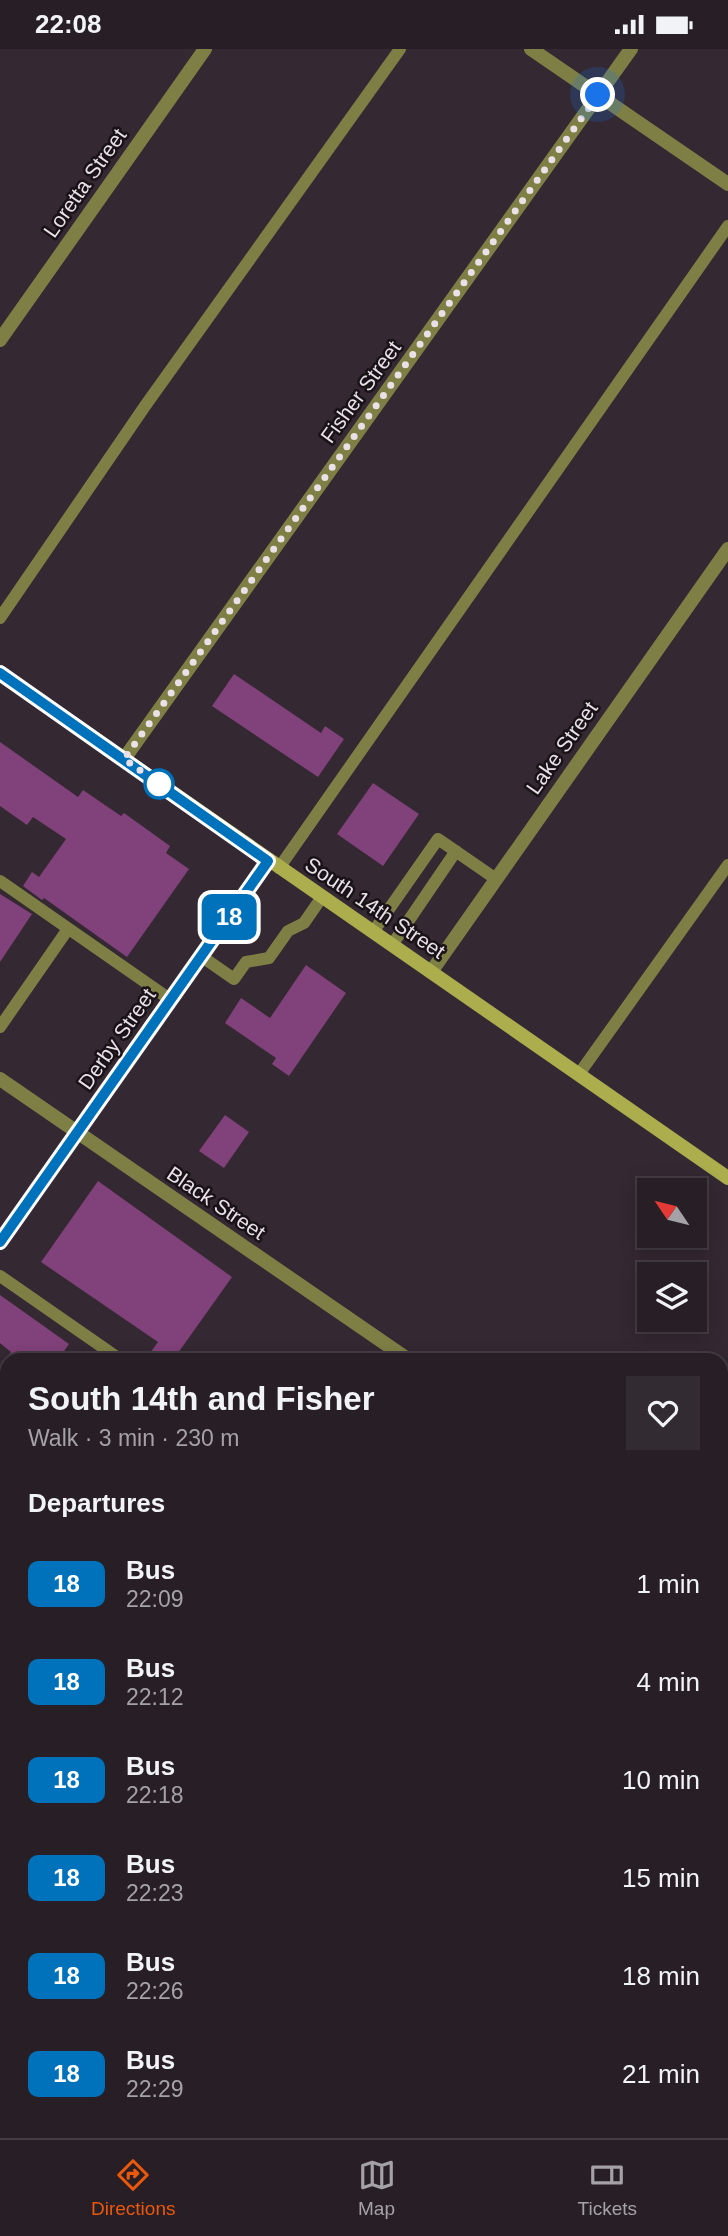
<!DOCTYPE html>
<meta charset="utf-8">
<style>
:root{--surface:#271e26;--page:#332b32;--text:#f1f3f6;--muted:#a4a2a7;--line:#433c43;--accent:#ea580c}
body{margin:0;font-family:Arial,sans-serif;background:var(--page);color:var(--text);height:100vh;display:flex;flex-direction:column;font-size:26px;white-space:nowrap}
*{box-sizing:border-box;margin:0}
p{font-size:23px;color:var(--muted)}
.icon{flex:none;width:38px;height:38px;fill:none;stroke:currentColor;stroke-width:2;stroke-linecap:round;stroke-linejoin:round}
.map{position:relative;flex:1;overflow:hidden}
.side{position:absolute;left:0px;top:1304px;width:728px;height:786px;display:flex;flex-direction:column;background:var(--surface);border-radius:21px 21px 0 0;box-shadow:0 4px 18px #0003,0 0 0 2px var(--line)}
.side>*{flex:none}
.badge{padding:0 14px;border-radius:10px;font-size:24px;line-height:46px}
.needle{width:46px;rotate:305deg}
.controls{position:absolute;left:637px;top:1129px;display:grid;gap:14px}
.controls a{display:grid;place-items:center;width:70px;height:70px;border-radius:0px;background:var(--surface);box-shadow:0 4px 18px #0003,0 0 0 2px var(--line);font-size:35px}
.you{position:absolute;width:35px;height:35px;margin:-18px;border:5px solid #fff;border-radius:50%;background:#1a73e8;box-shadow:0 0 0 10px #1a73e833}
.map>.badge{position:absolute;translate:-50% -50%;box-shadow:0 0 0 4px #fff}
h2{padding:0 28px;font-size:26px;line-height:63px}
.round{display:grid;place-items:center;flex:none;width:74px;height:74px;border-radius:0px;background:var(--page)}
.overview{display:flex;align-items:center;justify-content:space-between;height:119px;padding:0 28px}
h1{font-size:33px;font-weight:800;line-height:52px}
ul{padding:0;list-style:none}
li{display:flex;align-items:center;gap:21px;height:98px;padding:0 28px}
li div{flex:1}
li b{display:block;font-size:26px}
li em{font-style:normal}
li .badge{min-width:77px;font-weight:700;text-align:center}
.status{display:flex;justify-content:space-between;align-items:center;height:49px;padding:0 35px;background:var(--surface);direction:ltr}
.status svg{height:19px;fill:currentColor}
.tabs{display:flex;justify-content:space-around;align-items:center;height:98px;border-top:2px solid var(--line);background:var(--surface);font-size:19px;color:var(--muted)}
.tabs a{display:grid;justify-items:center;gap:4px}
.tabs .on{color:var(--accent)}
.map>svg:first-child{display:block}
.building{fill:#81417a}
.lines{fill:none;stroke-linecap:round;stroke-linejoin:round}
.service{stroke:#7e7f45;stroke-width:12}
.minor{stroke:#7e7f45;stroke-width:14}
.tertiary{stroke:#7e7f45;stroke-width:14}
.secondary{stroke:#acad4d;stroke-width:14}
.line-casing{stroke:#fff;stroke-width:16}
.line{stroke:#0072bc;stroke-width:10}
.walk{stroke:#e9e1e7;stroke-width:7;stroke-dasharray:0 12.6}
.stop-dot{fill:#fff;stroke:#0072bc;stroke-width:3.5}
.labels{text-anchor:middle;stroke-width:5;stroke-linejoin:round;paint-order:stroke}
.street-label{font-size:21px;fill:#e9e1e7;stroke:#191318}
</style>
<div class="status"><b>22:08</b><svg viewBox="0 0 49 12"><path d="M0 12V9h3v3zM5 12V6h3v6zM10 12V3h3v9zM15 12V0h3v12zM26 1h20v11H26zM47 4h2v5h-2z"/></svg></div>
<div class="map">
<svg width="728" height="2089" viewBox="0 0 728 2089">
<rect width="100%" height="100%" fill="#342832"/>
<!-- building -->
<path class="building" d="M234,625L321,684L325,677L344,690L318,728L212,657Z
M0,693L78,748L83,741L121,767L124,764L170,797L166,804L189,820L127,908L44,849L42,851L23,837L32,823L39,828L66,790L33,768L27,776L0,757Z
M373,734L419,765L383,817L337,785Z
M0,845L32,865L0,913Z
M306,916L346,944L289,1027L272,1015L276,1009L225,974L241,949L270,969Z
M225,1066L249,1083L224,1119L199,1102Z
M98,1132L232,1228L173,1311H145L158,1293L41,1213Z
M0,1246L69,1295L58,1311H6L11,1303L0,1294Z"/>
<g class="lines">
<!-- service -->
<path class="service" d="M0,569L145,357L400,0
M279,819L728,177
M0,832L171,951
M373,883L438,790L496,830
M392,896L456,802
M201,907L234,930L246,913L269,909L288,882L304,874L322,848
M0,978L68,880
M579,1025L728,816
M0,1227L121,1311
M0,1620L7,1625
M721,1727L728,1732
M0,2020L7,2025
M90,2082L99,2089"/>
<!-- minor -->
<path class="minor" d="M531,0L728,135
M0,291L205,0
M431,923L728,500
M0,1030L409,1311
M0,1421L7,1426
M721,1480L728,1471
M721,1523L728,1528
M0,1821L7,1826
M721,1917L728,1922
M375,2082L384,2089
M291,2089L296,2082"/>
<!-- tertiary -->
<path class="tertiary" d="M124,710L631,0"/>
<!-- secondary -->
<path class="secondary" d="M0,624L728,1129
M0,1193L268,812"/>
</g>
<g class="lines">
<!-- line casing -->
<g class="line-casing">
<path id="line" d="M0,624L268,812L0,1193"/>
</g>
<!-- line -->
<use href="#line" class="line"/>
<!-- walk -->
<path class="walk" d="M159,735L165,739L124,710L598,46"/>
</g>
<!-- markers -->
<circle class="stop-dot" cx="159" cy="735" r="14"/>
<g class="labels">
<!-- street labels -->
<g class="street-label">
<text transform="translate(85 134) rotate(-55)" y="7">Loretta Street</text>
<text transform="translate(361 343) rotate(-54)" y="7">Fisher Street</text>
<text transform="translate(562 699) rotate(-55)" y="7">Lake Street</text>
<text transform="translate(375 859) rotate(34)" y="7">South 14th Street</text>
<text transform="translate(117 990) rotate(-55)" y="7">Derby Street</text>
<text transform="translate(216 1154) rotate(34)" y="7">Black Street</text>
</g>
</g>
</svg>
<div class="controls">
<a><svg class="needle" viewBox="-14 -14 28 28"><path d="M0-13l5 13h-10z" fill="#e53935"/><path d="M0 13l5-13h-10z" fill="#a4a2a7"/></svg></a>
<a><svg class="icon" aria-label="layers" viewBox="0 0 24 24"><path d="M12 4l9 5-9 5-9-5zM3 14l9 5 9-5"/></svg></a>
</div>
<div class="you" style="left:598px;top:46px"></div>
<b class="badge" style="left:229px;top:868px;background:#0072bc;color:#fff">18</b>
<section class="side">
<div class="overview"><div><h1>South 14th and Fisher</h1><p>Walk · 3 min · 230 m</p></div><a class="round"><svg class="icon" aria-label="heart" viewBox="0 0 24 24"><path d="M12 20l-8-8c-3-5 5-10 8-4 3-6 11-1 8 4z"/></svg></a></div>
<h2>Departures</h2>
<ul>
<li><span class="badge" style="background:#0072bc;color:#fff">18</span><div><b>Bus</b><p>22:09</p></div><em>1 min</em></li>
<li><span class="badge" style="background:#0072bc;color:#fff">18</span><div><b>Bus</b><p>22:12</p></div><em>4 min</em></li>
<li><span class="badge" style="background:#0072bc;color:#fff">18</span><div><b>Bus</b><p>22:18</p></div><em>10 min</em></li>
<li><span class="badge" style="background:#0072bc;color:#fff">18</span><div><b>Bus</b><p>22:23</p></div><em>15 min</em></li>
<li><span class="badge" style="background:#0072bc;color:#fff">18</span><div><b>Bus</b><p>22:26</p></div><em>18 min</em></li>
<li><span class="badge" style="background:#0072bc;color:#fff">18</span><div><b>Bus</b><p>22:29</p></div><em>21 min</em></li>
</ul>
</section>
</div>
<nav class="tabs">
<a class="on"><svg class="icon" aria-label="directions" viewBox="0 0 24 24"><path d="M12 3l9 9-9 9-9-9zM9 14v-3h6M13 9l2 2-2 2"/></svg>Directions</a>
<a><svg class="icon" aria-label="map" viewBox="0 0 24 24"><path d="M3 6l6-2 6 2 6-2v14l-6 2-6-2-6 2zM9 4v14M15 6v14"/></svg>Map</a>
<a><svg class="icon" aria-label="tickets" viewBox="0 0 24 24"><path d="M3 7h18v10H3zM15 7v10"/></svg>Tickets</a>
</nav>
